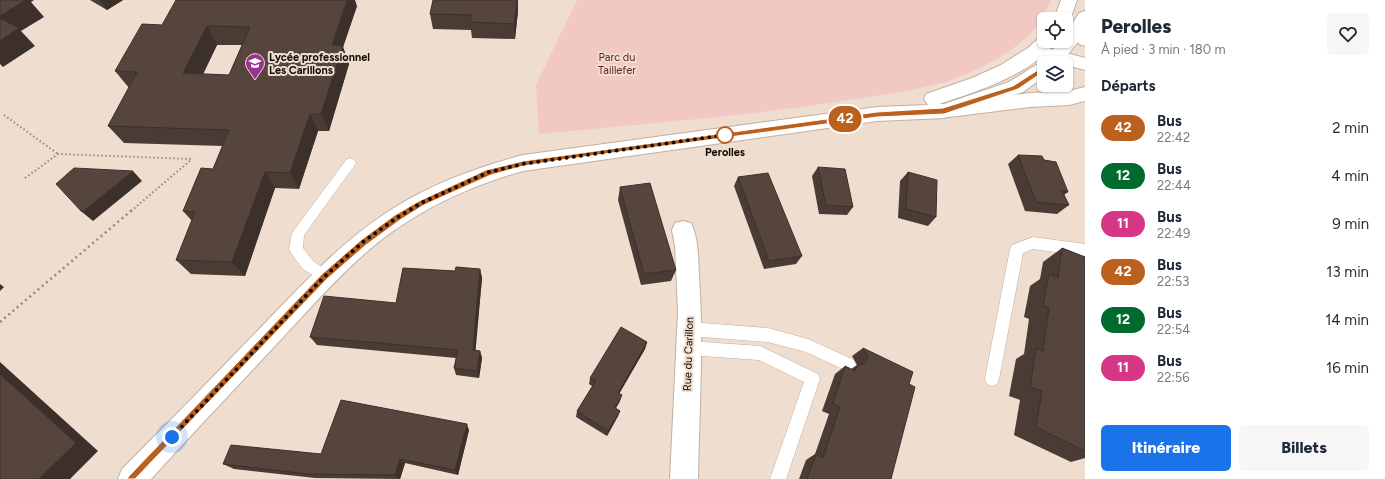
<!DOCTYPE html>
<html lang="fr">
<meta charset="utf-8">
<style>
:root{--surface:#fff;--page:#f6f6f7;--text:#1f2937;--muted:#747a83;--accent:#1a73e8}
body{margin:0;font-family:Figtree,sans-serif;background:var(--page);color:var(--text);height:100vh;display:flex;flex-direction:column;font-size:15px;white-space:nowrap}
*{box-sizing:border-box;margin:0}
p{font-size:13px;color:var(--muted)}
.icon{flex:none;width:22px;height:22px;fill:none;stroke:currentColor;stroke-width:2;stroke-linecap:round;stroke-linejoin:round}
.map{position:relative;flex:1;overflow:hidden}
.details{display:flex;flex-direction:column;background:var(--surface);width:300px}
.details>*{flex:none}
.badge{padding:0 8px;border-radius:13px;font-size:14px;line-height:26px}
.tools{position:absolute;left:1037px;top:12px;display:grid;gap:8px}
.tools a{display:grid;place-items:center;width:36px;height:36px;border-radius:6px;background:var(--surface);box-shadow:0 1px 3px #0004;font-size:20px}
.you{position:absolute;width:20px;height:20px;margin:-10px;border:3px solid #fff;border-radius:50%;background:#1a73e8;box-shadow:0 0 0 6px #1a73e833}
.map>.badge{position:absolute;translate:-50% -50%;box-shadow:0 0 0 2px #fff}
h2{padding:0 16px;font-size:15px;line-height:36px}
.round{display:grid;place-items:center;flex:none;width:42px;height:42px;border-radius:6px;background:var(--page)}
.overview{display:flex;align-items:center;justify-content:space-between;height:68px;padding:0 16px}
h1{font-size:19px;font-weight:800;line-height:30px}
.cta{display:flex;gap:8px;margin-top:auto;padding:8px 16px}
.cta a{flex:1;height:46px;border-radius:6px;background:var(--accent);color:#fff;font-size:16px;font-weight:800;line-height:46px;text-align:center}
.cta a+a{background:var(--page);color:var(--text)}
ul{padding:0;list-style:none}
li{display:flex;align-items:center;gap:12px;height:48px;padding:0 16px}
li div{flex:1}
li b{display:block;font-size:15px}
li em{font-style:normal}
li .badge{min-width:44px;font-weight:700;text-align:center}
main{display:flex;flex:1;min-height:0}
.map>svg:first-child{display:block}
.green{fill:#f1c8c3}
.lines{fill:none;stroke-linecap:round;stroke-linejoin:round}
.service-casing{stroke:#c0b0a2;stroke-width:1}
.minor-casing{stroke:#c0b0a2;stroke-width:2}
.tertiary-casing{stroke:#c0b0a2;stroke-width:2}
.path-far1{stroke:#95897e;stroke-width:2;stroke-dasharray:1.5 2.5;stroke-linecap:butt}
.path{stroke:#95897e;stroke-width:2.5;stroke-dasharray:2 3.5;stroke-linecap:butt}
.service{fill:#fff;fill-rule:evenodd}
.minor{fill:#fff;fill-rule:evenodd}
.tertiary{fill:#fff;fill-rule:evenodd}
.wall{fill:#4a3b34;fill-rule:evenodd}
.shaded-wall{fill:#3c302b}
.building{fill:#56453d;stroke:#3c302b;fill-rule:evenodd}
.line{fill:#bc601e;stroke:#fff}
.walk{stroke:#100b06;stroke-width:4;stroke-dasharray:0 7.2}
.stop-dot{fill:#fff;stroke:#bc601e;stroke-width:2}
.labels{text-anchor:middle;stroke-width:4;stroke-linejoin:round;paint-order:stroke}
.poi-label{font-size:11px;font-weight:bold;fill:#100b06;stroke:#efdecf;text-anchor:start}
.park-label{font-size:11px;fill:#65221e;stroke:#efdecf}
.stop-label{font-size:11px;font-weight:bold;fill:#100b06;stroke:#efdecf}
.street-label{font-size:11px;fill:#100b06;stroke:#efdecf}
</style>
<main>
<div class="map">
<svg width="1085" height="479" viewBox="0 0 1085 479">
<rect width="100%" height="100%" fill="#efdecf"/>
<!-- green -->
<path class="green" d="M577,0H1051C1047,9 1042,19 1036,27C1019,48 992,63 967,74C932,89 892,93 855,99C750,116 644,124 539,134L536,85Z"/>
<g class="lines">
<!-- service casing -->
<g class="service-casing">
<path id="service" d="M350,158L354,160L356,163L354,166L304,235L303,248L313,261L330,273L332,277L330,281L325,283L303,269L291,253L289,249L292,233L346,160Z
M1033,237L1085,244V256L1033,249L1023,253L999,379L997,384L992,386L987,384L985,379L1010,249L1012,245Z
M689,322L768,328L808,339L854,360L856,365L854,370L849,372L806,352L768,342L689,336L684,334L682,329L684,324Z
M689,341L760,346L818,374L820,379L786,479H770L804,382L759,360L689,355L684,353L682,348L684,343Z"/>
</g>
<!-- minor casing -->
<g class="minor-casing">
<path id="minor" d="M1080,23L1085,24V46L1079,44L1071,29L1074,25Z
M1036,45L1085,58V70L1066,65V63H1057L1030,55L1027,51L1030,47Z
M1085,87V101L1069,105L1030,107L949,117L942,115L939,110L942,105L949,103L1030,93L1069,91Z
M683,221L691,223C699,240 698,259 699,277C704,344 699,412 698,479H670L678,312L675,246L672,230L675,223Z"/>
</g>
<!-- tertiary casing -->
<g class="tertiary-casing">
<path id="tertiary" d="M1061,0H1077L1069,23L1066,24V19H1054Z
M1085,11V33L1061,63H1044V77L1023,92L944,118L877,121L523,171C469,186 414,212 370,249C335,279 304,315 273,348C232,392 191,435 151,479H118L122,469C170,421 217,373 264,324C303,284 342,241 389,211C429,185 478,167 523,155L877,107L928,105L924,99L926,94L972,78L1001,65L1028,48L1040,37L1044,35V41H1055C1035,74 974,92 939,104H944L1009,82L1041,62L1061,41H1066V34L1079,13Z"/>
</g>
<!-- path-far1 -->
<path class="path-far1" d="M4,115L58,154
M25,178L58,154L191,159
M131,211L192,159"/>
<!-- path -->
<path class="path" d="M0,322L132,210"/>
<!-- service -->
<use href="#service" class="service"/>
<!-- minor -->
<use href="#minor" class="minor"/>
<!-- tertiary -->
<use href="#tertiary" class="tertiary"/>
</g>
<!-- wall -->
<path class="wall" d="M90,0H123L107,10Z
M357,6L343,47L349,64L329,131H318L299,189L275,188L245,276L191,274L176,260L192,221L183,211L213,169L223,146L124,143L108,126L129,88L115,71L162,25ZM217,45H242L229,75L203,74Z
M518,11L515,39L472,38L471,30L433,29L430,14Z
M1018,155L1044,160L1068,192L1064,195L1069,205L1057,214L1025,211L1008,164Z
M818,167L853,207L847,215L819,214L812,176Z
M908,172L936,217L928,226L898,218L900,181Z
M738,177L802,256L796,264L764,269L734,186Z
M620,187L676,270L671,281L641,285L618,200Z
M1062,248L1085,257V458L1071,462L1014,435L1020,400L1009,396L1016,359L1024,354L1029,319L1024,317L1030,286L1040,279L1043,262Z
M480,269L482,278L475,350L480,351L482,358L479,378L456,375L454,368L456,358L317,345L310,337L396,303Z
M647,342L645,349L619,394L620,401L616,408L620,411L618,416L607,436L576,417L577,411L592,386L589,384L590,378Z
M863,348L909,384L891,479H799L806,460L815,454L829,414L822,411L835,374L845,366L851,369L857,365L852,356Z
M469,430L458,475L405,463L400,479L315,478L234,469L223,464L321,454Z"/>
<!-- shaded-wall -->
<path class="shaded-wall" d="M19,0H34L31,2L44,17L21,31L35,46L3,67L0,64V16Z
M100,0H123L107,10Z
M347,0H355L357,6L343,47L349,64L329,131L321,114L332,45Z
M517,0H518V11L515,39L514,24Z
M207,26L217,45L195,91L183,73Z
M310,114L318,131L299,189L290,173Z
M133,171L142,181L93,221L82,212Z
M265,172L275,188L245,276L232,262Z
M480,269L482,278L475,357L473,350Z
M0,284L4,287L0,291Z
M647,342L645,349L616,399L618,393Z
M480,351L482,358L479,378L477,371Z
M0,362L98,451L70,479H39L0,374Z
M622,395L620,401L613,413L615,408Z
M620,411L618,416L607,436L608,431Z
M467,424L469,430L458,475L455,470Z
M400,459L405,463L400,479H399L395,475Z"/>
<!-- building -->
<path class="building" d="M0,0H26L0,16Z
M176,0H347L332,45L343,46L321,114H310L290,173L265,172L232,262L176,260L195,212L183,211L201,168L213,169L229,130L108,126L137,72L115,71L142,24L162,25ZM207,26L250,27L229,75L183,73Z
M433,0H517L514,24L470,22L471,15L430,14Z
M0,18L19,28L0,41Z
M1018,155L1042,156L1044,160L1056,162L1068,192L1062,191L1069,205L1036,202Z
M818,167L845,169L853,207L826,205Z
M74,168L133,171L82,212L56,184Z
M908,172L937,180L936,217L906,209Z
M768,173L802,256L769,261L738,177Z
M650,183L676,270L644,274L620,187Z
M1062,248L1085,257V451L1036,427L1042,391L1030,387L1036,348L1043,351L1049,308L1043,305L1049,274L1058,278Z
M456,267L480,269L473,350L480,351L477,371L454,368L458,350L310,337L324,296L396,303L403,268L455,271Z
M621,327L647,342L618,393L622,395L615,408L620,411L608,431L577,411L596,381L590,378Z
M863,348L913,372L909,384L915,387L891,479H807L816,454L823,458L840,407L833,404L845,366L855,371L858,364L860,365L866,362L868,356Z
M0,374L76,443L39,479H0Z
M341,400L467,424L455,470L400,459L395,475L307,474L223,464L231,445L321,454Z"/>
<!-- line -->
<path class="line" d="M1044,66L1047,68L1046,70L1018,89L944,114L877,117L568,159L523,166L491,175L424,205L400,220L366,245L327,279L135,479H127L129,476L322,274L361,240L395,215L419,201L486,170L523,161L877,112L943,108L1013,86Z"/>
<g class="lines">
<!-- walk -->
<path class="walk" d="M172,437L324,277L363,242L398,217L421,203L489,172L523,164L725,135"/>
</g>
<!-- icons -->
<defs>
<g id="school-pin" transform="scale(1)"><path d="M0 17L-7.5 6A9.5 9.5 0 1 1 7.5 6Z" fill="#993295" stroke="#efdecf"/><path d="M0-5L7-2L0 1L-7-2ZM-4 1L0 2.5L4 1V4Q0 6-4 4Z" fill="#fff"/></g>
</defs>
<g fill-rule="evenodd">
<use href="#school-pin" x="255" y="63"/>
</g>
<!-- markers -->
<circle class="stop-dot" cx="725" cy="135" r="8"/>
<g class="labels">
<!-- poi labels -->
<g class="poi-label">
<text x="269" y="61">Lycée professionnel<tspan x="269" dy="13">Les Carillons</tspan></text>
</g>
<!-- park labels -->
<g class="park-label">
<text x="617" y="61">Parc du<tspan x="617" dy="13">Taillefer</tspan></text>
</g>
<!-- stop labels -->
<g class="stop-label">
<text x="725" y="156">Perolles</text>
</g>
<!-- street labels -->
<g class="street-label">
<text transform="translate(688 354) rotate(-88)" y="4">Rue du Carillon</text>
</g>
</g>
</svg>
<div class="tools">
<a><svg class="icon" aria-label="locate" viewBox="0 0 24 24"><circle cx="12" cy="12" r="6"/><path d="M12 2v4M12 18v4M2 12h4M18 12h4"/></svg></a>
<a><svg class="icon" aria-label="layers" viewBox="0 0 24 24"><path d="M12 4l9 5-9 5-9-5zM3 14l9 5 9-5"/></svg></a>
</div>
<div class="you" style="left:172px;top:437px"></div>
<b class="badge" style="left:845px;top:119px;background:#bc601e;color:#fff">42</b>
</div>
<section class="details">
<div class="overview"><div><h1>Perolles</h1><p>À pied · 3 min · 180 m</p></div><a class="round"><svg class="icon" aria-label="heart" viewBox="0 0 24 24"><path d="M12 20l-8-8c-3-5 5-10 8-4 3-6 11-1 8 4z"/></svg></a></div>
<h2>Départs</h2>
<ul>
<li><span class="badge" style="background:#bc601e;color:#fff">42</span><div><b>Bus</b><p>22:42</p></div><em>2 min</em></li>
<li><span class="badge" style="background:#006b2d;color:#fff">12</span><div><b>Bus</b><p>22:44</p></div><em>4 min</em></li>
<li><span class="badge" style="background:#d53685;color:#fff">11</span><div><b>Bus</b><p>22:49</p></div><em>9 min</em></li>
<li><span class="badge" style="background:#bc601e;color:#fff">42</span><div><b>Bus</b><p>22:53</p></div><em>13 min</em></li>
<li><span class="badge" style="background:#006b2d;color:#fff">12</span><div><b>Bus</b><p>22:54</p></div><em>14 min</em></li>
<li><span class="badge" style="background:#d53685;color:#fff">11</span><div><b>Bus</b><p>22:56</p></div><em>16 min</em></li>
</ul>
<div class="cta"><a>Itinéraire</a><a>Billets</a></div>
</section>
</main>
